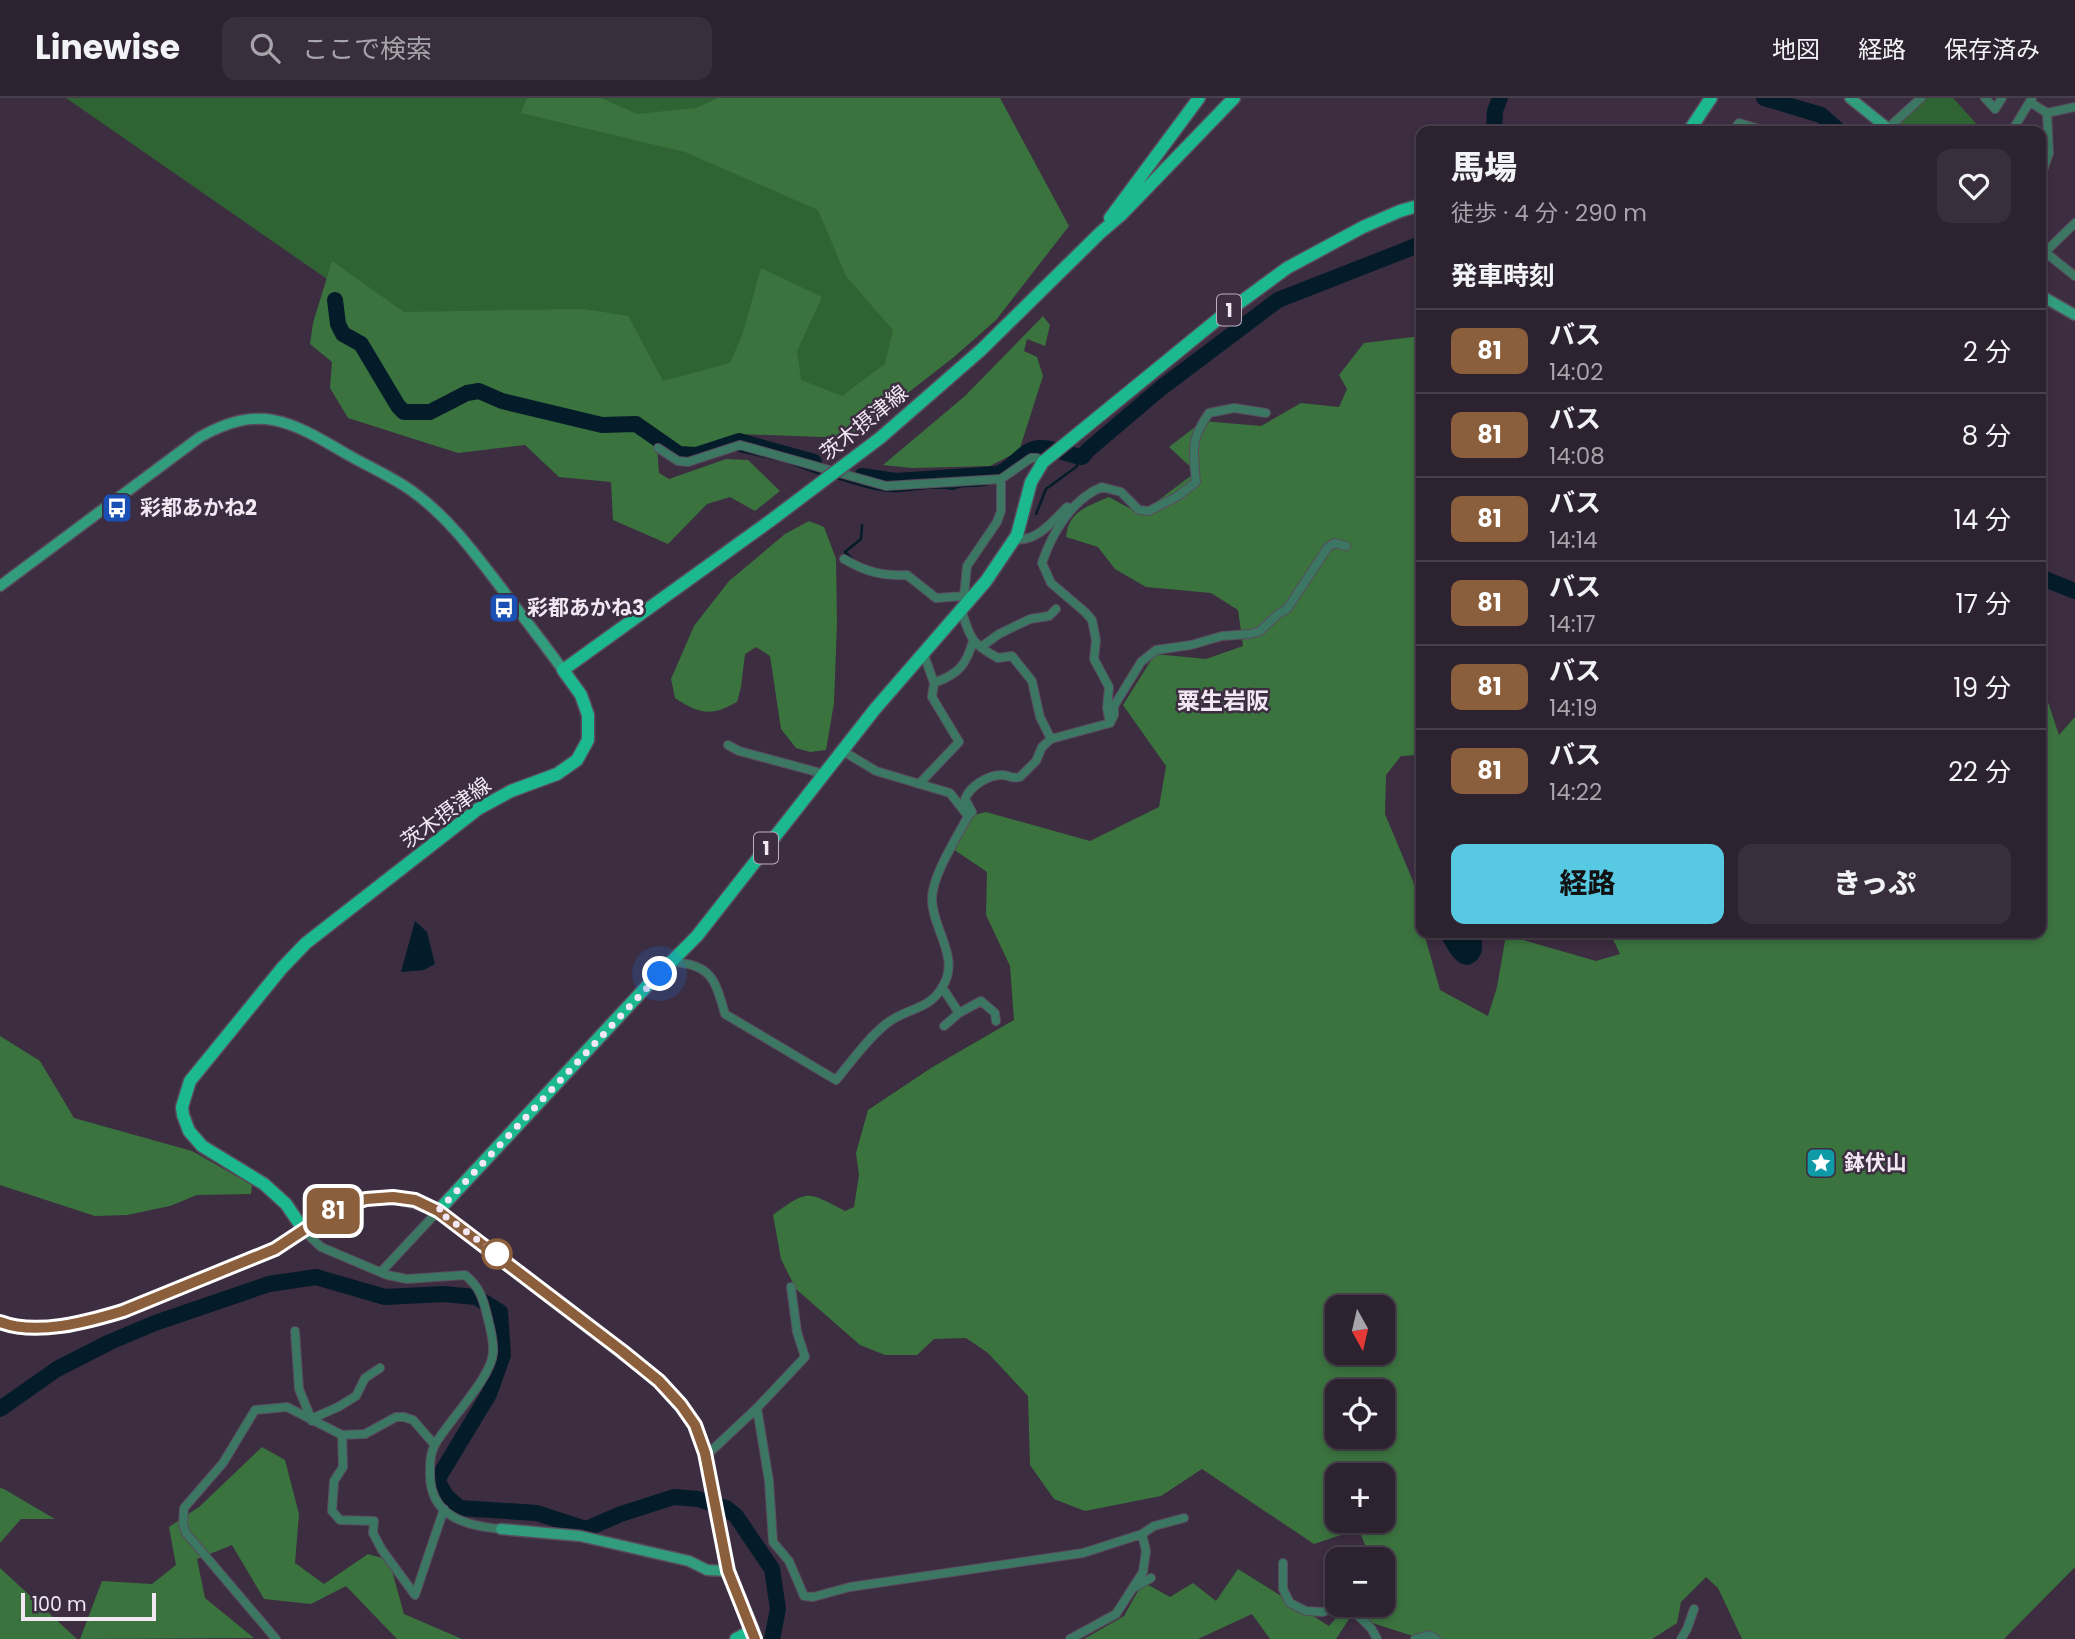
<!DOCTYPE html>
<html lang="ja">
<meta charset="utf-8">
<style>
:root{--surface:#2d2230;--page:#392f3c;--text:#f1f3f6;--muted:#a7a4ab;--line:#483f4c;--accent:#58c9e3}
body{margin:0;font-family:Poppins,"Noto Sans JP",sans-serif;background:var(--page);color:var(--text);height:100vh;display:flex;flex-direction:column;font-size:26px;white-space:nowrap}
*{box-sizing:border-box;margin:0}
p{font-size:23px;color:var(--muted)}
.icon{flex:none;width:38px;height:38px;fill:none;stroke:currentColor;stroke-width:2;stroke-linecap:round;stroke-linejoin:round}
.map{position:relative;flex:1;overflow:hidden}
.sheet{position:absolute;left:1416px;top:28px;width:630px;height:812px;display:flex;flex-direction:column;background:var(--surface);border-radius:14px;box-shadow:0 4px 10px #0003,0 0 0 2px var(--line)}
.sheet>*{flex:none}
.badge{padding:0 14px;border-radius:10px;font-size:24px;line-height:46px}
.needle{width:46px;rotate:172deg}
.tools{position:absolute;left:1325px;top:1197px;display:grid;gap:14px}
.tools a{display:grid;place-items:center;width:70px;height:70px;border-radius:14px;background:var(--surface);box-shadow:0 4px 10px #0003,0 0 0 2px var(--line);font-size:35px}
.scale{position:absolute;left:21px;bottom:18px;width:135px;box-sizing:border-box;padding-left:7px;border:4px solid #f2e8f4;border-top:0;font-size:19px;line-height:24px;white-space:nowrap;color:#f2e8f4;-webkit-text-stroke:5px #3c2d40;paint-order:stroke}
.you{position:absolute;width:35px;height:35px;margin:-18px;border:5px solid #fff;border-radius:50%;background:#1a73e8;box-shadow:0 0 0 10px #1a73e833}
.map>.badge{position:absolute;translate:-50% -50%;box-shadow:0 0 0 4px #fff}
h2{padding:0 35px;font-size:26px;line-height:63px}
.round{display:grid;place-items:center;flex:none;width:74px;height:74px;border-radius:14px;background:var(--page)}
.overview{display:flex;align-items:center;justify-content:space-between;height:119px;padding:0 35px}
h1{font-size:33px;font-weight:800;line-height:52px}
.cta{display:flex;gap:14px;margin-top:auto;padding:14px 35px}
.cta a{flex:1;height:80px;border-radius:14px;background:var(--accent);color:#111;font-size:28px;font-weight:800;line-height:80px;text-align:center}
.cta a+a{background:var(--page);color:var(--text)}
ul{padding:0;list-style:none}
li{display:flex;align-items:center;gap:21px;height:84px;padding:0 35px;border-top:2px solid var(--line)}
li div{flex:1}
li b{display:block;font-size:26px}
li em{font-style:normal}
li .badge{min-width:77px;font-weight:700;text-align:center}
header{display:flex;align-items:center;gap:42px;box-sizing:border-box;height:98px;padding:0 35px;background:var(--surface);border-bottom:2px solid var(--line)}
header strong{font-size:33px}
nav{display:flex;gap:38px;margin-inline-start:auto;font-size:24px}
.search{width:490px;height:63px;background:var(--page);display:flex;align-items:center;gap:18px;box-sizing:border-box;padding:0 24px;border-radius:14px;color:var(--muted);font-size:26px}
.map>svg:first-child{display:block}
.green{fill:#306334}
.forest{fill:#3b733f;fill-rule:evenodd}
.water{fill:#041c29}
.lines{fill:none;stroke-linecap:round;stroke-linejoin:round}
.stream{stroke:#041c29;stroke-width:2.5}
.river{stroke:#041c29;stroke-width:16}
.street-casing{stroke:#594b5d;stroke-width:10}
.secondary-casing{stroke:#594b5d;stroke-width:13}
.primary-casing{stroke:#594b5d;stroke-width:15}
.street{stroke:#3b7762;stroke-width:8}
.secondary{stroke:#319d7c;stroke-width:10}
.primary{stroke:#1cb98f;stroke-width:12}
.primary-bridge-casing{stroke:#594b5d;stroke-width:15;stroke-linecap:butt}
.primary-bridge{stroke:#1cb98f;stroke-width:12}
.line-casing{stroke:#fff;stroke-width:16}
.line{stroke:#8b5e3c;stroke-width:10}
.walk{stroke:#f2e8f4;stroke-width:7;stroke-dasharray:0 12.6}
.stop-dot{fill:#fff;stroke:#8b5e3c;stroke-width:3.5}
.labels{text-anchor:middle;stroke-width:5;stroke-linejoin:round;paint-order:stroke}
.shield{fill:#3c2d40;stroke:#bbb0be;stroke-width:2}
.shield-label{font-size:19px;font-weight:bold;fill:#f2e8f4}
.street-label{font-size:21px;fill:#f2e8f4;stroke:#3c2d40}
.poi-label{font-size:21px;font-weight:bold;fill:#f2e8f4;stroke:#3c2d40;text-anchor:start}
.neighbourhood-label{font-size:23px;font-weight:bold;fill:#f2e8f4;stroke:#3c2d40}
</style>
<header>
<strong>Linewise</strong>
<div class="search"><svg class="icon" aria-label="search" viewBox="0 0 24 24"><circle cx="10" cy="10" r="6"/><path d="M15 15l6 6"/></svg>ここで検索</div>
<nav><a>地図</a><a>経路</a><a>保存済み</a></nav>
</header>
<div class="map">
<svg width="2075" height="1541" viewBox="0 0 2075 1541">
<rect width="100%" height="100%" fill="#3c2d40"/>
<!-- green -->
<path class="green" d="M66,0H737L855,112L917,190L867,310L481,263L327,181Z
M1927,0H1953L1983,33H1904L1898,27Z"/>
<!-- forest -->
<path class="forest" d="M527,0H601L637,16L696,10L718,0H1000L1069,128L996,222L954,259L850,340L739,336L697,354L657,349L659,375L669,381L726,361L748,362L780,393L755,413L730,399L707,406L668,446L613,422L611,384L559,379L525,347L458,355L348,320L330,290L332,264L310,246L313,225L332,163L404,214L584,211L628,218L663,283L730,265L743,235L761,170L822,199L797,253L801,282L842,298L885,266L893,232L846,178L818,112L685,54L521,15Z
M1043,218L1050,227L1045,248L1027,241L1024,253L1037,259L1043,278L1019,353L990,368L912,370L883,367L965,298Z
M1421,238V657L1401,658L1386,677L1385,716L1413,783L1421,820V835H1424L1440,892L1488,918L1497,889L1506,837L1596,863L1620,856L1610,835H2040L2041,583L2059,637L2075,619V1469L2004,1541H1742L1718,1490L1706,1479L1681,1504L1677,1525L1652,1541H1422L1351,1518L1336,1541H1270L1252,1516L1198,1541H1084L1124,1518L1143,1484L1170,1499L1193,1485L1216,1503L1238,1471L1329,1528L1348,1507H1382V1461H1370L1359,1431L1314,1446L1202,1371L1161,1398L1085,1413L1054,1401L1030,1367L1028,1298L988,1255L966,1240L934,1241L917,1257H885L860,1247L796,1191L781,1161L773,1117C808,1091 807,1093 845,1113L854,1109L859,1077L856,1055L868,1012L931,970L1014,922L1010,868L986,817L987,774L953,751L970,718L986,714L1090,743L1159,709L1166,668L1123,607L1155,556L1206,561L1243,548L1238,512L1211,495L1146,489L1115,471L1098,449L1066,439C1069,412 1087,409 1109,399L1140,416L1196,374L1169,349L1203,323L1261,328L1301,305L1339,309L1347,291L1339,277L1364,245ZM1337,1209H1382V1255H1337ZM1337,1293H1382V1339H1337ZM1337,1377H1382V1423H1337Z
M809,423L824,429L836,461L837,526L834,605L826,652L810,654L796,650L781,631L770,558L756,549L745,556L741,589L737,604C710,619 700,616 675,600L671,581L694,528L729,483L785,436Z
M0,938L40,963L74,1020L192,1053L252,1087L251,1096L197,1097L170,1108L127,1117L95,1118L0,1087Z
M262,1349L285,1362L299,1416L295,1465L324,1486L368,1456L389,1462L404,1516L462,1541H397L346,1488L311,1506L264,1501L232,1447L197,1461L205,1500L254,1540L80,1541L102,1483L152,1486L176,1467L169,1429L199,1409Z
M0,1390L4,1391L55,1421H21L0,1445Z
M0,1470L77,1541H0Z"/>
<!-- water -->
<path class="water" d="M415,823L427,834L435,866L424,872L401,874Z
M1439,835H1482C1481,840 1482,846 1482,852C1481,857 1478,862 1473,865C1457,874 1445,846 1439,835Z"/>
<g class="lines">
<!-- stream -->
<path class="stream" d="M736,352L780,362
M787,364L823,377
M836,380C856,385 877,394 897,393C916,392 935,387 953,391C962,385 976,390 987,386
M1036,416L1046,391L1076,369L1082,359
M852,461L845,454L861,441L862,427"/>
<!-- river -->
<path class="river" d="M1764,0L1821,17L1839,33
M1494,33L1495,13L1500,0
M335,202L338,226L343,236L361,246L398,308L404,314H430L467,295L479,293L502,303L602,327L636,326L679,356L696,357L739,343L814,364
M862,378L896,383L997,376C1013,372 1022,351 1039,350C1053,349 1069,357 1082,359L1088,352L1161,290L1278,202L1421,146
M2040,479L2075,493
M0,1311L57,1271L110,1244L155,1225L269,1186L316,1179L385,1199L443,1196L476,1199L500,1214L503,1257L489,1296L437,1382L446,1398L460,1410L537,1415L586,1431L621,1416L674,1399L698,1401L726,1410L736,1418L772,1471L778,1511L772,1541"/>
<!-- street casing -->
<g class="street-casing">
<path id="street" d="M1985,0L1995,11L2002,0
M2030,4L2047,15
M1888,30L1921,0
M1733,33L1739,25L1766,33
M2012,33L2032,0
M2040,81L2049,55L2047,15L2075,9
M2046,155L2075,178
M2040,159L2075,125
M658,350L678,363L688,364L740,347L886,388L1001,381L1031,360H1037L1043,364
M1015,441C1036,445 1054,422 1067,409L1072,411
M844,461C866,474 882,478 907,477L936,500L964,498
M969,501L964,498L967,468L997,424L1001,413V381
M961,511C970,539 970,545 998,560L1012,558L1032,583L1040,619L1051,641
M981,549L999,536L1030,521L1049,518L1056,511
M934,585C958,576 966,568 973,543
M1110,625L1114,617V608L1141,564L1156,552L1191,547L1222,538L1250,536L1260,533L1278,516L1287,511L1328,449L1334,445L1346,448
M728,647L739,653L817,674L821,678
M919,686L959,644L932,599L934,585L923,554
M968,718L972,714L965,701C970,688 989,676 1003,677C1010,678 1013,681 1020,679L1036,663L1042,649L1051,641L1110,625L1107,610L1109,589L1094,561L1096,542L1092,522L1085,514L1051,485L1042,465C1052,435 1072,401 1102,389L1121,394L1139,412L1149,413L1178,398L1196,384C1193,352 1190,342 1209,315L1234,310L1266,315
M672,864C711,866 715,881 725,916L836,982C852,963 867,941 886,926C908,908 931,914 945,884C958,857 932,829 932,801C932,777 957,740 968,718L950,695L876,673L843,653
M942,889L959,915
M944,928L959,915L981,903L995,915L996,923
M305,1134L321,1149L387,1177L407,1181L465,1177C479,1188 483,1200 487,1217C490,1229 494,1242 493,1255C491,1280 450,1321 436,1345C430,1354 430,1366 430,1376C430,1418 465,1428 501,1431
M381,1174L438,1113
M295,1233L299,1291L312,1323
M757,1310L769,1383L773,1444L789,1463L804,1498L813,1499L850,1489L1083,1455L1142,1436L1154,1428L1184,1420
M311,1321L338,1309L356,1298L365,1280L380,1270
M342,1337L365,1336L396,1319H404L413,1322L434,1346
M705,1355L710,1354L757,1310L805,1259L797,1234L791,1189
M1283,1465V1491L1290,1505L1306,1513L1323,1514L1339,1507
M1135,1489L1151,1480
M1347,1507L1371,1530L1377,1541
M276,1541L186,1435L183,1426L184,1410L223,1365L255,1312L287,1309L342,1337L343,1369L334,1383L332,1413L340,1422L374,1423L373,1435L382,1452L415,1497L444,1411
M1070,1541L1116,1516L1143,1474L1146,1453L1142,1436
M1415,1541L1429,1537L1436,1541
M1681,1541L1687,1531L1694,1511"/>
</g>
<!-- secondary casing -->
<g class="secondary-casing">
<path id="secondary" d="M1850,0L1891,33
M2040,197L2075,217
M0,488L200,339C259,306 289,322 343,354C365,367 391,378 412,393C447,418 473,453 499,487C520,515 542,543 563,572
M0,1224C36,1238 87,1224 123,1213L275,1151L305,1134
M501,1431L580,1438L689,1463L707,1472L728,1473"/>
</g>
<!-- primary casing -->
<g class="primary-casing">
<path id="primary" d="M1689,33L1711,0
M1110,120L1199,0
M880,340L981,252L1100,135L1121,117L1234,0
M438,1113L647,888L697,838L875,611L986,483L1017,437L1031,384L1043,364L1223,217L1287,170L1363,129L1400,113L1421,107
M736,1541L753,1532L728,1473L705,1355L695,1327L681,1307L659,1283L438,1113C406,1098 370,1093 337,1111C325,1117 315,1126 305,1134L286,1106L264,1086L202,1048L189,1033L183,1017L182,1009L190,983L282,870L306,845L478,711L511,693L557,676L577,662L588,642V617L581,597L563,572L770,423"/>
</g>
<!-- street -->
<use href="#street" class="street"/>
<!-- secondary -->
<use href="#secondary" class="secondary"/>
<!-- primary -->
<use href="#primary" class="primary"/>
<!-- primary-bridge casing -->
<g class="primary-bridge-casing">
<path id="primary-bridge" d="M770,423L880,340"/>
</g>
<!-- primary-bridge -->
<use href="#primary-bridge" class="primary-bridge"/>
</g>
<g class="lines">
<!-- line casing -->
<g class="line-casing">
<path id="line" d="M0,1224C36,1238 87,1224 123,1213L275,1151L337,1110L366,1101L393,1099L415,1102L438,1113L622,1253L659,1283L681,1307L695,1327L705,1355L728,1473L755,1541"/>
</g>
<!-- line -->
<use href="#line" class="line"/>
<!-- walk -->
<path class="walk" d="M497,1156L438,1113L660,876"/>
</g>
<!-- icons -->
<defs>
<g id="bus-square" transform="scale(1.575)"><rect x="-9" y="-9" width="18" height="18" rx="4" fill="#1a4fb4" stroke="#3c2d40"/><path d="M-5-6H5V4H4V6H2V4H-2V6H-4V4H-5ZM-3.5-4V0h7V-4ZM-3.5 1.2v1.5H-2V1.2ZM2 1.2v1.5H3.5V1.2Z" fill="#fff"/></g>
<g id="sight-square" transform="scale(1.575)"><rect x="-9" y="-9" width="18" height="18" rx="4" fill="#0f9aa8" stroke="#3c2d40"/><path d="M0-6L1.8-2.2L6-1.7L2.9 1.2L3.7 5.4L0 3.3L-3.7 5.4L-2.9 1.2L-6-1.7L-1.8-2.2Z" fill="#fff"/></g>
</defs>
<g fill-rule="evenodd">
<use href="#bus-square" x="117" y="410"/>
<use href="#bus-square" x="504" y="510"/>
<use href="#sight-square" x="1821" y="1065"/>
</g>
<!-- markers -->
<circle class="stop-dot" cx="497" cy="1156" r="14"/>
<g class="labels">
<!-- shield labels -->
<g class="shield">
<rect x="1217" y="196.5" width="24" height="31" rx="5"/>
<rect x="754" y="734.5" width="24" height="31" rx="5"/>
</g>
<g class="shield-label">
<text x="1229" y="219">1</text>
<text x="766" y="757">1</text>
</g>
<!-- street labels -->
<g class="street-label">
<text transform="translate(864 325) rotate(-39)" y="7">茨木摂津線</text>
<text transform="translate(446 715) rotate(-36)" y="7">茨木摂津線</text>
</g>
<!-- poi labels -->
<g class="poi-label">
<text x="140" y="417">彩都あかね2</text>
<text x="527" y="517">彩都あかね3</text>
<text x="1844" y="1072">鉢伏山</text>
</g>
<!-- neighbourhood labels -->
<g class="neighbourhood-label">
<text x="1223" y="611">粟生岩阪</text>
</g>
</g>
</svg>
<div class="tools">
<a><svg class="needle" viewBox="-14 -14 28 28"><path d="M0-13l5 13h-10z" fill="#e53935"/><path d="M0 13l5-13h-10z" fill="#a7a4ab"/></svg></a>
<a><svg class="icon" aria-label="locate" viewBox="0 0 24 24"><circle cx="12" cy="12" r="6"/><path d="M12 2v4M12 18v4M2 12h4M18 12h4"/></svg></a>
<a>+</a>
<a>−</a>
</div>
<div class="scale">100 m</div>
<div class="you" style="left:660px;top:876px"></div>
<b class="badge" style="left:333px;top:1113px;background:#8b5e3c;color:#fff">81</b>
<section class="sheet">
<div class="overview"><div><h1>馬場</h1><p>徒歩 · 4 分 · 290 m</p></div><a class="round"><svg class="icon" aria-label="heart" viewBox="0 0 24 24"><path d="M12 20l-8-8c-3-5 5-10 8-4 3-6 11-1 8 4z"/></svg></a></div>
<h2>発車時刻</h2>
<ul>
<li><span class="badge" style="background:#8b5e3c;color:#fff">81</span><div><b>バス</b><p>14:02</p></div><em>2 分</em></li>
<li><span class="badge" style="background:#8b5e3c;color:#fff">81</span><div><b>バス</b><p>14:08</p></div><em>8 分</em></li>
<li><span class="badge" style="background:#8b5e3c;color:#fff">81</span><div><b>バス</b><p>14:14</p></div><em>14 分</em></li>
<li><span class="badge" style="background:#8b5e3c;color:#fff">81</span><div><b>バス</b><p>14:17</p></div><em>17 分</em></li>
<li><span class="badge" style="background:#8b5e3c;color:#fff">81</span><div><b>バス</b><p>14:19</p></div><em>19 分</em></li>
<li><span class="badge" style="background:#8b5e3c;color:#fff">81</span><div><b>バス</b><p>14:22</p></div><em>22 分</em></li>
</ul>
<div class="cta"><a>経路</a><a>きっぷ</a></div>
</section>
</div>
